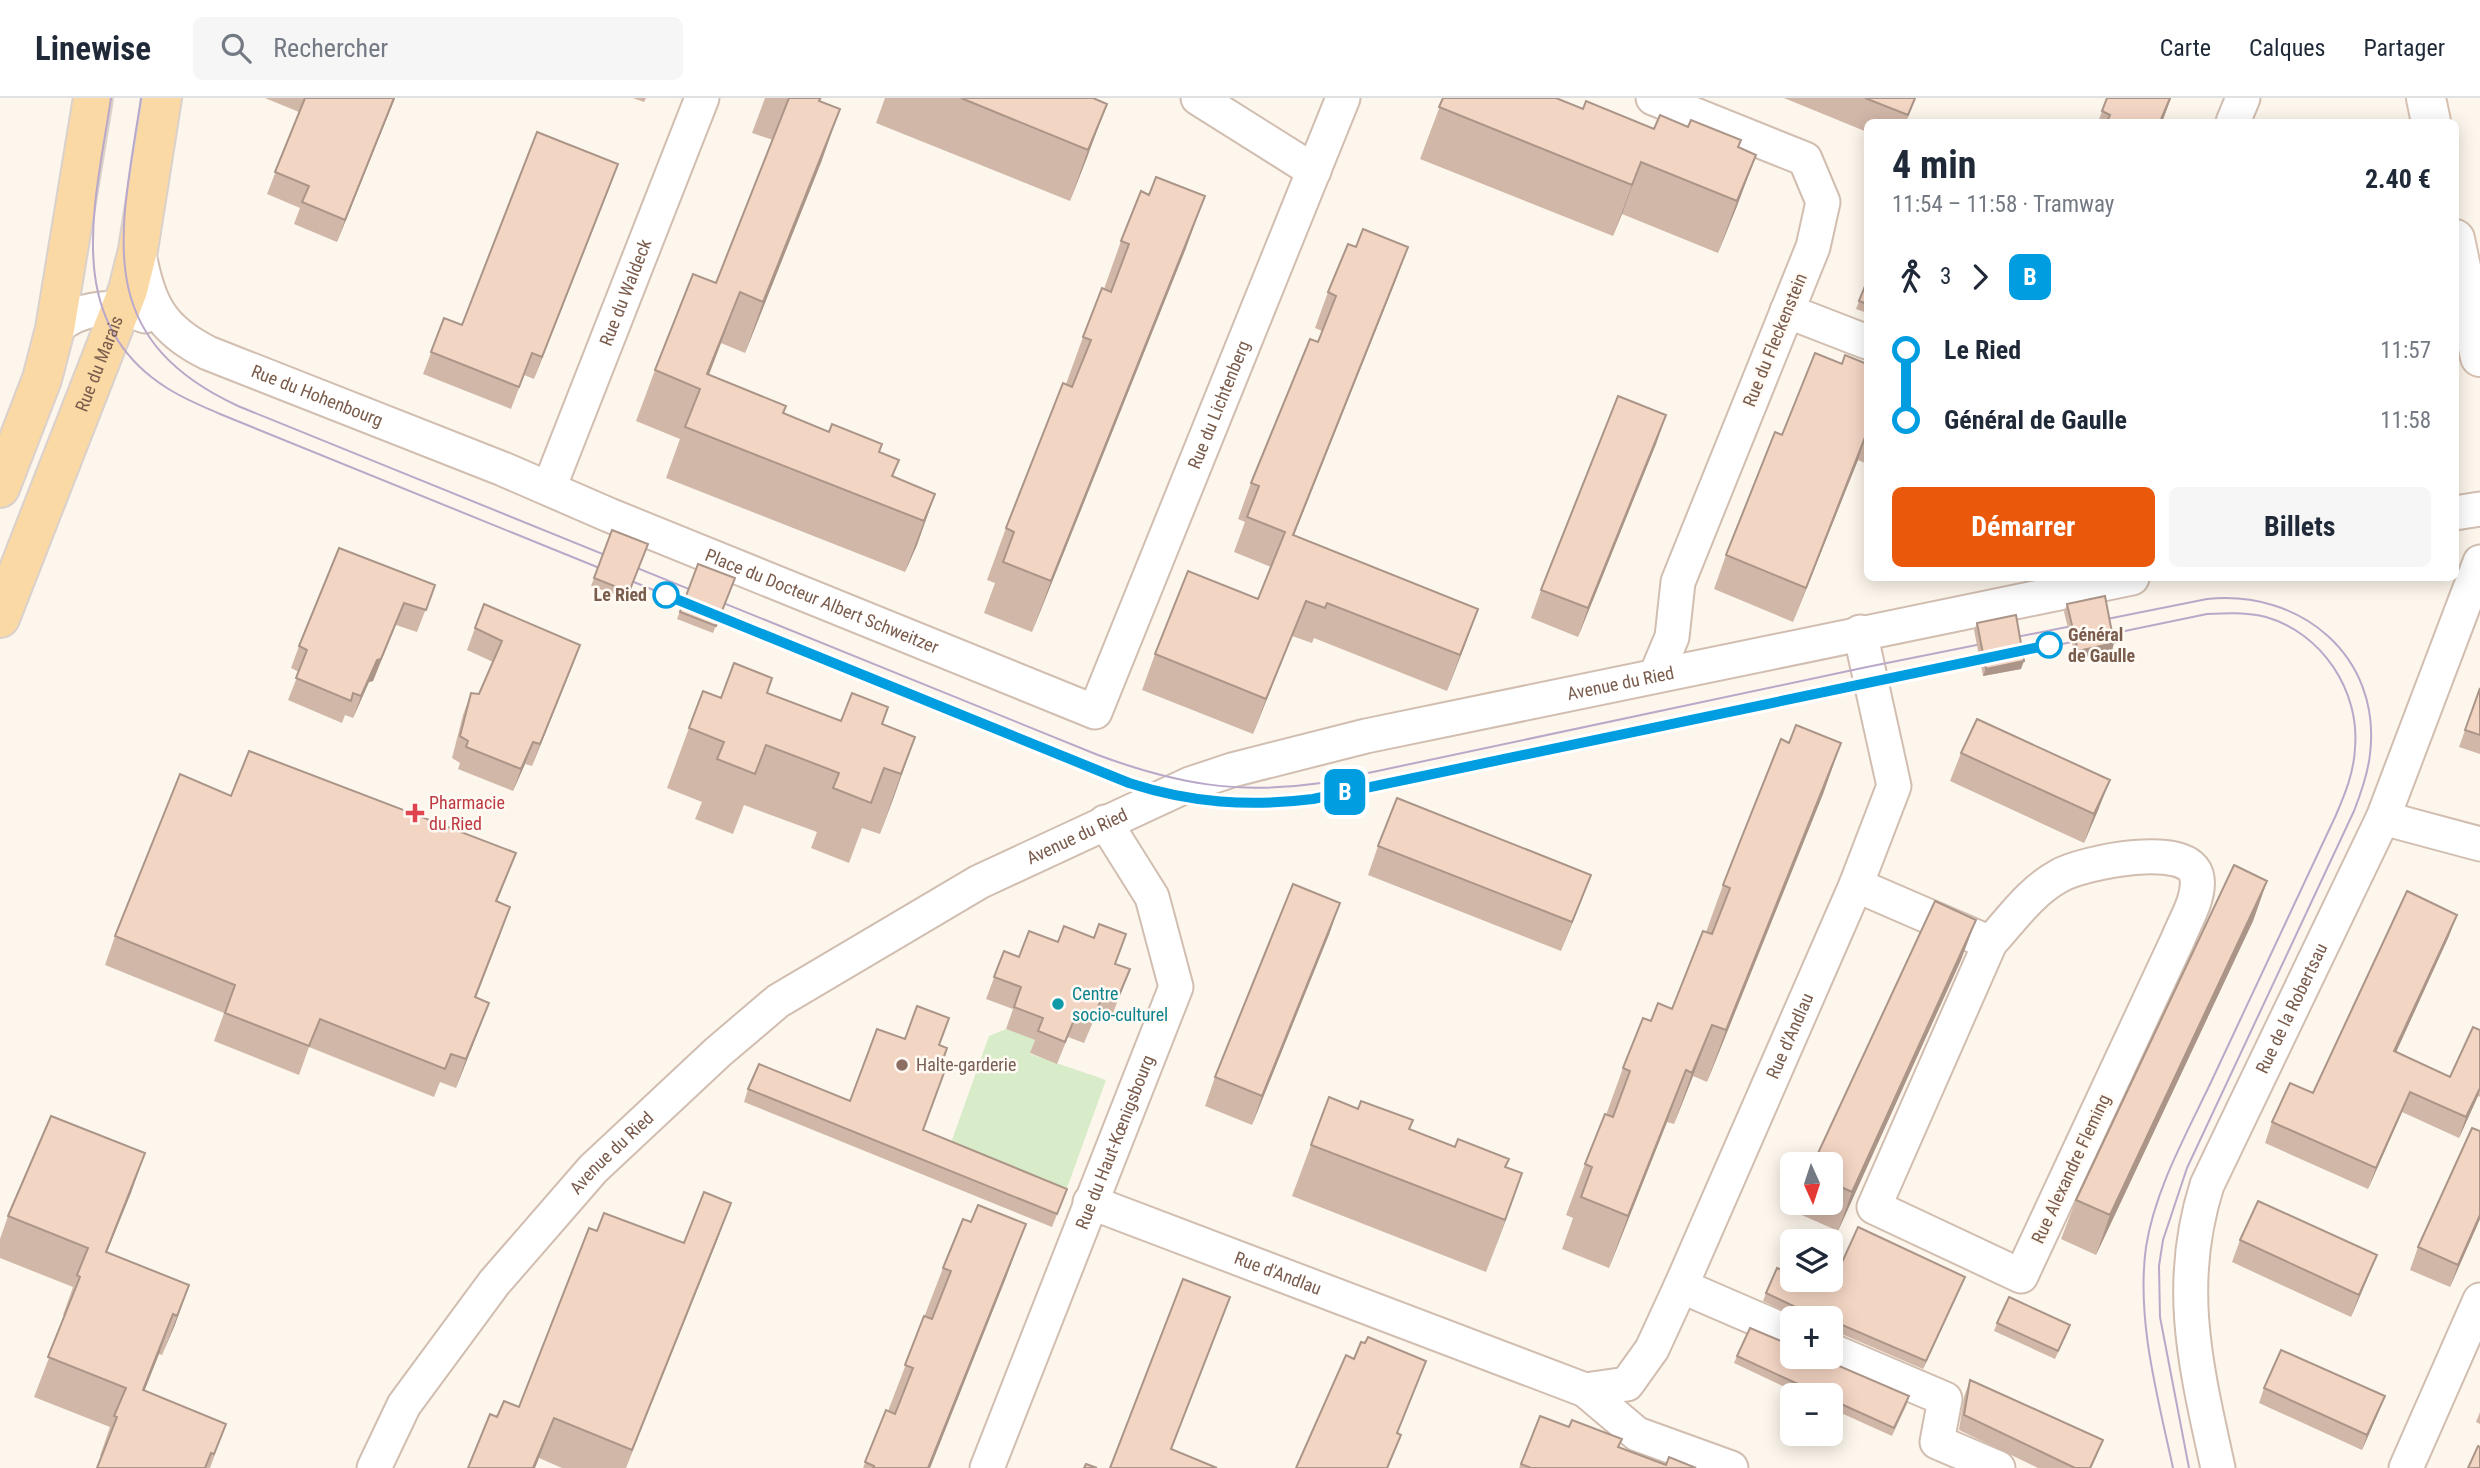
<!DOCTYPE html>
<html lang="fr">
<meta charset="utf-8">
<style>
:root{--surface:#fff;--page:#f6f6f7;--text:#1f2937;--muted:#747a83;--line:#e0e1e3;--accent:#ea580c}
body{margin:0;font-family:"Roboto Condensed",sans-serif;background:var(--page);color:var(--text);height:100vh;display:flex;flex-direction:column;font-size:26px;white-space:nowrap}
*{box-sizing:border-box;margin:0}
p{font-size:23px;color:var(--muted)}
.icon{flex:none;width:38px;height:38px;fill:none;stroke:currentColor;stroke-width:2;stroke-linecap:round;stroke-linejoin:round}
.map{position:relative;flex:1;overflow:hidden}
.panel{position:absolute;left:1864px;top:21px;width:595px;height:462px;display:flex;flex-direction:column;background:var(--surface);border-radius:10px;box-shadow:0 4px 18px #0003}
.panel>*{flex:none}
.badge{padding:0 14px;border-radius:10px;font-size:24px;line-height:46px}
.needle{width:46px;rotate:177deg}
.buttons{position:absolute;left:1780px;top:1054px;display:grid;gap:14px}
.buttons a{display:grid;place-items:center;width:63px;height:63px;border-radius:10px;background:var(--surface);box-shadow:0 4px 18px #0003;font-size:35px}
.map>.badge{position:absolute;translate:-50% -50%;box-shadow:0 0 0 4px #fff}
.legs{display:flex;align-items:center;gap:10px;height:77px;padding:0 28px;font-size:23px}
.legs p{margin-inline-start:auto}
.headline{display:flex;align-items:center;justify-content:space-between;height:119px;padding:0 28px}
h1{font-size:38px;font-weight:700;line-height:52px}
.button{display:flex;gap:14px;margin-top:auto;padding:14px 28px}
.button a{flex:1;height:80px;border-radius:10px;background:var(--accent);color:#fff;font-size:28px;font-weight:700;line-height:80px;text-align:center}
.button a+a{background:var(--page);color:var(--text)}
ul{padding:0 28px;list-style:none}
li{display:flex;align-items:center;gap:24px;height:70px;font-size:26px}
li i{display:grid;place-items:center;width:10px;height:100%;margin:0 9px;background:currentColor}
li i::after{content:'';width:18px;height:18px;margin:-9px;border:5px solid;border-radius:50%;background:var(--surface)}
li p{margin-inline-start:auto}
li:first-child i{background:linear-gradient(#0000 50%,currentColor 0)}
li:last-child i{background:linear-gradient(currentColor 50%,#0000 0)}
header{display:flex;align-items:center;gap:42px;box-sizing:border-box;height:98px;padding:0 35px;background:var(--surface);border-bottom:2px solid var(--line)}
header strong{font-size:33px}
nav{display:flex;gap:38px;margin-inline-start:auto;font-size:24px}
.search{width:490px;height:63px;background:var(--page);display:flex;align-items:center;gap:18px;box-sizing:border-box;padding:0 24px;border-radius:10px;color:var(--muted);font-size:26px}
.map>svg:first-child{display:block}
.green{fill:#d8ecc9}
.lines{fill:none;stroke-linecap:round;stroke-linejoin:round}
.street-casing{stroke:#d1beb0;stroke-width:37}
.secondary-casing{stroke:#d6c0b0;stroke-width:42}
.primary-casing{stroke:#dad1cd;stroke-width:42}
.street{stroke:#fff;stroke-width:33}
.secondary{stroke:#fff;stroke-width:38}
.primary{stroke:#fbd9a5;stroke-width:38}
.tram{stroke:#b9a8c9;stroke-width:2}
.wall{fill:#d1b7a8}
.shaded-wall{fill:#aa9588}
.building{fill:#f3d5c3;stroke:#aa9588;stroke-width:2}
.line-1-casing{stroke:#fff;stroke-width:16}
.line-1{stroke:#009ee0;stroke-width:10}
.stop-1-dot{fill:#fff;stroke:#009ee0;stroke-width:3.5}
.health-dot{fill:#e0444e;stroke:#fffaf3;stroke-width:2.5}
.culture-dot{fill:#0f9aa8;stroke:#fffaf3;stroke-width:2.5}
.education-dot{fill:#8d6e63;stroke:#fffaf3;stroke-width:2.5}
.labels{text-anchor:middle;stroke-width:5;stroke-linejoin:round;paint-order:stroke}
.street-label{font-size:18px;fill:#7a5c4d;stroke:#fffaf3}
.stop-label{font-size:18px;font-weight:bold;fill:#7a5c4d;stroke:#fffaf3;text-anchor:end}
.health-label{font-size:18px;fill:#be3a42;stroke:#fffaf3;text-anchor:start}
.culture-label{font-size:18px;fill:#0d838f;stroke:#fffaf3;text-anchor:start}
.education-label{font-size:18px;fill:#785e54;stroke:#fffaf3;text-anchor:start}
</style>
<header>
<strong>Linewise</strong>
<div class="search"><svg class="icon" aria-label="search" viewBox="0 0 24 24"><circle cx="10" cy="10" r="6"/><path d="M15 15l6 6"/></svg>Rechercher</div>
<nav><a>Carte</a><a>Calques</a><a>Partager</a></nav>
</header>
<div class="map">
<svg width="2480" height="1370" viewBox="0 0 2480 1370">
<rect width="100%" height="100%" fill="#fdf6ec"/>
<!-- green -->
<path class="green" d="M1006,931L1035,942L1030,956L1106,982L1062,1104L947,1056L989,938Z"/>
<g class="lines">
<!-- street casing -->
<g class="street-casing">
<g id="street">
<path d="M1198,0L1314,73"/>
<path d="M1653,0L1805,61L1823,104L1813,149L1678,484L1672,539L1656,577"/>
<path d="M2233,24L2243,0"/>
<path id="s1" d="M138,152C149,205 158,230 208,255L503,371L609,417L1095,614L1343,0"/>
<path d="M1787,213L1867,244"/>
<path d="M55,231C79,209 115,205 145,218"/>
<path id="s2" d="M549,390L702,0"/>
<path d="M2455,415L2480,411"/>
<path d="M2383,720L2480,746"/>
<path d="M1856,787L1990,845C2011,822 2031,793 2059,778C2081,765 2192,741 2197,780C2200,800 2185,823 2178,841L2021,1178L1874,1109L1990,845"/>
<path id="s3" d="M1090,1104L1585,1292L1627,1286L1652,1251L1681,1188L1856,787L1894,688L1860,534"/>
<path d="M1681,1188L1792,1236"/>
<path d="M1830,1252L1945,1301L1937,1344L1998,1370"/>
<path d="M1585,1292L1637,1336L1731,1370"/>
<path id="s4" d="M374,1370L404,1307L494,1185L593,1071L718,954L778,903L979,784L1190,686L1232,672L1366,638L2132,480"/>
<path id="s5" d="M987,1370L1176,889L1152,799L1105,724"/>
<path id="s6" d="M2218,1370C2196,1269 2175,1188 2207,1087L2383,720L2480,464"/>
<path d="M2406,1370L2480,1202"/>
</g>
</g>
<!-- secondary casing -->
<g class="secondary-casing">
<path id="secondary" d="M2426,0L2431,24
M2455,141L2480,259"/>
</g>
<!-- primary casing -->
<g class="primary-casing">
<g id="primary">
<path d="M0,390L42,281L55,231L93,0"/>
<path id="s7" d="M0,520L128,192L138,152L162,0"/>
</g>
</g>
<!-- street -->
<use href="#street" class="street"/>
<!-- secondary -->
<use href="#secondary" class="secondary"/>
<!-- primary -->
<use href="#primary" class="primary"/>
<!-- tram -->
<path class="tram" d="M111,0C96,103 60,223 167,290C184,301 202,308 220,316L1097,672C1173,702 1232,712 1313,701L2207,516C2227,515 2247,514 2266,519C2322,535 2360,593 2355,650C2354,674 2345,696 2336,717C2295,805 2253,893 2212,982C2187,1035 2155,1091 2146,1149C2136,1222 2158,1300 2173,1370
M141,0C121,134 89,239 238,308L1098,657C1176,686 1238,697 1321,685L1867,569L2207,501C2300,491 2382,558 2370,656C2368,676 2361,695 2354,713L2187,1070L2163,1142L2159,1168L2160,1219L2189,1370"/>
</g>
<!-- wall -->
<path class="wall" d="M265,0H395L337,144L294,126L300,110L267,96L299,14Z
M633,0H646L644,4Z
M765,0H822L820,3L822,62L745,255L721,245L709,277L783,316L879,354L893,379L935,396L917,447L905,474L666,380L680,341L636,323L655,272L716,185L773,42L752,35Z
M885,0H1093L1088,57L1070,103L876,25Z
M1443,0L1583,11L1654,31L1738,50L1756,57L1737,108L1718,155L1622,116L1613,138L1420,61Z
M1784,0H1916L1906,24H1867V34Z
M2107,0H2171L2162,24H2098Z
M610,88L534,281L524,277L511,311L423,276L444,220L462,227Z
M1121,143L1186,150L1032,534L984,515L995,485L987,482L1006,430L1066,286L1083,239L1104,191Z
M1356,149H1408L1395,184L1294,437L1478,511L1447,593L1314,540L1312,545L1292,538L1253,636L1142,592L1155,556L1258,501L1271,469L1234,454L1245,424L1238,421L1251,385L1322,233L1315,230L1328,194Z
M1867,183V215L1856,211Z
M1842,266H1867V366L1858,362L1793,524L1714,491L1726,457L1782,337Z
M1666,317L1656,346L1578,539L1531,520L1541,492Z
M612,432L648,446L627,501L591,488Z
M698,466L735,480L713,535L677,521Z
M435,487L417,534L396,527L373,583L369,584L353,620L345,617L342,625L288,602L299,574L291,570L299,548Z
M2067,506L2112,553L2076,561L2064,514Z
M1977,525L2021,571L1983,578L1974,532Z
M475,530L580,547L532,668L525,666L513,693L458,671L460,665L452,660L463,617L471,595L479,596L493,564L467,552Z
M2480,590V656L2459,649Z
M767,595L841,623L882,626L915,639L880,736L862,730L849,765L811,750L817,734L744,707L733,736L695,721L702,704L667,690L689,630L721,600Z
M1789,645H1841L1823,696L1707,984L1693,978L1674,1026L1667,1024L1609,1170L1562,1151L1573,1120L1566,1117L1585,1066L1606,1017L1623,970L1651,923L1672,911L1706,834L1723,787Z
M1961,655L2099,710L2084,745L1950,683Z
M231,698L505,783L497,803L500,837L476,900L489,905L456,990L440,984L434,999L309,949L299,977L214,943L224,915L105,867L115,838Z
M1378,748L1591,777L1561,853L1368,777Z
M2267,783L2253,823L2096,1157L2061,1141L2076,1102Z
M1330,834L1252,1027L1205,1008L1215,979Z
M2449,838L2396,954L2450,979L2480,932V999L2478,998L2459,1040L2402,1014L2368,1091L2265,1045L2272,1024L2313,995Z
M1004,853L1019,859L1115,866L1130,871L1110,923L1096,917L1084,945L1068,939L1057,966L1030,955L1035,942L1006,931L1013,911L986,901Z
M1961,862L1838,1133L1795,1114L1798,1104H1830V1066Z
M905,941L939,947L940,970L923,1032L1067,1091L1052,1129L744,1004L748,991L850,1003Z
M1409,1031L1522,1075L1486,1174L1292,1098L1311,1047Z
M145,1055L107,1154L189,1187L162,1257L159,1256L144,1292L226,1326L210,1370H97L102,1359L100,1358L110,1329L34,1299L65,1218L63,1217L73,1189L0,1160V1141L8,1118Z
M731,1105L716,1145L626,1370H562L539,1360L519,1309L597,1133L684,1145Z
M2480,1121L2450,1189L2410,1172L2418,1149Z
M2240,1142L2368,1179L2351,1219L2232,1164Z
M943,1170L1007,1177L930,1370H863L886,1312L888,1313Z
M1962,1186L1923,1271L1837,1234L1830,1220H1798L1763,1203L1766,1195Z
M1997,1225L2067,1235L2055,1261L1994,1233Z
M1737,1258L1825,1262L1907,1306L1892,1338L1830,1310V1297H1802L1734,1265Z
M1970,1282L2097,1357L2091,1370H2038L1959,1332L1964,1299Z
M2264,1290L2379,1313L2362,1352L2259,1305Z
M2480,1314V1326L2476,1324Z
M1540,1318L1666,1367L1696,1370H1519Z"/>
<!-- shaded-wall -->
<path class="shaded-wall" d="M394,0H395L337,144L345,122Z
M2170,0H2171L2162,24H2160Z
M1107,6L1088,57L1070,103L1088,52Z
M840,11L822,62L745,255L763,204Z
M1756,57L1737,108L1718,155L1737,103Z
M1641,64L1622,116L1613,138L1632,87Z
M618,66L610,88L534,281L542,259Z
M1205,98L1186,150L1032,534L1051,483Z
M1408,149L1395,184L1280,472L1293,437Z
M740,194L721,245L689,327L707,276Z
M1666,317L1656,346L1578,539L1588,510Z
M1867,334L1858,362L1793,524L1806,490Z
M935,396L917,447L905,474L924,423Z
M1306,503L1292,538L1253,636L1266,601Z
M404,505L373,583L369,584L353,620L361,598L377,562Z
M1478,511L1465,547L1447,593L1460,557Z
M2114,545L2112,553L2076,561L2078,553Z
M580,547L572,569L532,668L540,646Z
M2024,563L2021,571L1983,578L1986,571Z
M915,639L894,699L880,736L901,676Z
M533,644L525,666L513,693L521,671Z
M1841,645L1823,696L1707,984L1726,932Z
M2110,682L2099,710L2084,745L2094,716Z
M516,755L505,783L486,831L496,803Z
M1591,777L1580,806L1561,853L1572,824Z
M2267,783L2253,823L2096,1157L2110,1117Z
M1340,805L1330,834L1252,1027L1262,998Z
M510,809L500,837L464,928L475,899Z
M2457,817L2449,838L2387,974L2394,953Z
M1976,822L1961,862L1838,1133L1852,1094Z
M489,905L478,934L456,990L466,961Z
M1712,927L1693,978L1674,1026L1692,975Z
M1686,972L1667,1024L1609,1170L1628,1118Z
M2480,990L2478,998L2459,1040L2466,1019Z
M2410,994L2402,1014L2368,1091L2376,1070Z
M145,1055L131,1095L91,1193L106,1154Z
M1522,1075L1504,1127L1486,1174L1505,1122Z
M731,1105L716,1145L625,1370L632,1352Z
M2480,1117V1121L2450,1189L2458,1167Z
M1026,1126L1007,1177L930,1370H928Z
M2377,1157L2368,1179L2351,1219L2359,1197Z
M1965,1179L1962,1186L1923,1271L1926,1263Z
M189,1187L175,1227L162,1257L177,1218Z
M173,1216L159,1256L129,1332L143,1292Z
M1840,1226L1837,1234L1830,1235V1228Z
M2385,1298L2379,1313L2362,1352L2367,1337Z
M554,1320L539,1360L535,1370H533Z
M1401,1337L1388,1370H1387Z
M2103,1342L2097,1357L2091,1370H2090Z"/>
<!-- building -->
<path class="building" d="M305,0H394L345,122L302,104L309,88L275,74Z
M789,0H820L819,3L840,11L763,204L740,194L707,276L786,308L783,315L829,334L832,326L882,346L879,354L899,362L892,378L935,396L924,423L685,329L700,291L655,272L693,176L716,185Z
M961,0H1093L1107,6L1088,52Z
M1443,0H1556L1583,11L1586,3L1654,31L1660,17L1688,29L1691,22L1741,42L1738,49L1756,57L1737,103L1641,64L1632,87L1439,9Z
M1865,0H1915L1908,17Z
M2107,0H2170L2160,24H2107L2110,17L2102,13Z
M537,34L618,66L542,259L532,255L519,289L431,254L444,220L462,227Z
M1156,79L1205,98L1051,483L1003,464L1014,434L1006,430L1063,285L1072,289L1091,242L1083,239L1102,190L1111,194L1129,146L1121,143L1141,93L1149,97Z
M1363,131L1408,149L1293,437L1478,511L1460,557L1327,505L1325,510L1306,503L1266,601L1155,556L1188,473L1258,501L1285,434L1247,419L1259,388L1251,385L1310,241L1318,244L1336,198L1328,194L1348,146L1356,149Z
M1867,183V206L1859,203Z
M1815,255L1842,266L1845,257L1867,266V334L1806,490L1726,457L1775,334L1782,337Z
M1618,298L1666,317L1588,510L1541,492Z
M612,432L648,446L629,494L594,480Z
M339,450L435,487L426,512L404,505L381,561L377,562L361,598L353,595L351,603L296,580L307,552L299,548Z
M698,466L735,480L716,528L680,514Z
M2105,498L2114,545L2078,553L2067,506Z
M484,506L580,547L540,646L533,644L521,671L466,649L468,643L460,638L471,595L479,596L502,543L475,530Z
M2016,517L2024,563L1986,571L1977,525Z
M734,565L772,580L767,595L841,623L852,595L888,609L882,626L915,639L901,676L884,670L871,705L833,690L839,675L766,647L755,676L717,661L724,644L689,630L703,593L721,600Z
M2480,590V637L2465,632Z
M1977,621L2110,682L2094,716L1961,655Z
M1796,627L1841,645L1726,932L1712,927L1692,975L1686,972L1628,1118L1581,1099L1592,1069L1585,1066L1605,1016L1613,1019L1630,973L1623,970L1643,920L1651,923L1658,905L1672,911L1703,833L1712,836L1730,790L1723,787L1743,736L1781,641L1789,645Z
M249,653L516,755L496,803L510,809L475,899L489,905L466,961L451,956L445,971L320,921L309,948L225,915L235,887L115,838L180,676L231,698Z
M1397,700L1591,777L1572,824L1378,748Z
M2234,767L2267,783L2110,1117L2076,1102Z
M1293,786L1340,805L1262,998L1215,979Z
M2407,793L2457,817L2394,953L2450,979L2473,929L2480,932V990L2466,1019L2410,994L2376,1070L2272,1024L2290,985L2313,995Z
M1935,803L1976,822L1852,1094L1830,1084V1066H1813Z
M1099,826L1126,836L1115,866L1130,871L1118,900L1104,895L1092,923L1076,917L1065,944L1038,933L1043,920L1014,909L1021,889L994,879L1004,853L1019,859L1029,833L1058,844L1064,828L1094,840Z
M917,908L949,920L939,947L947,950L940,970L945,972L923,1032L1067,1091L1057,1116L748,991L759,966L850,1003L877,931L905,941Z
M1329,999L1358,1011L1361,1003L1413,1022L1409,1031L1455,1049L1458,1041L1509,1061L1505,1069L1522,1075L1505,1122L1311,1047Z
M51,1018L145,1055L106,1154L189,1187L177,1218L173,1216L143,1292L226,1326L214,1356L211,1355L205,1370H97L117,1319L114,1318L126,1290L48,1259L80,1179L77,1177L88,1150L8,1118Z
M2472,1030L2480,1033V1117L2458,1167L2418,1149Z
M704,1094L731,1105L632,1352L554,1320L533,1370H468L490,1316L497,1319L504,1303L519,1309L589,1130L597,1133L604,1115L684,1145Z
M2258,1103L2377,1157L2359,1197L2240,1142Z
M978,1107L1026,1126L928,1370H873L874,1368L865,1364L886,1312L895,1316L913,1270L905,1267L924,1218L932,1221L951,1173L943,1170L963,1121L971,1124Z
M1858,1129L1965,1179L1926,1263L1840,1226L1830,1228V1220H1811L1810,1216L1766,1195L1777,1170L1792,1176V1181H1803L1829,1193Z
M1183,1181L1230,1199L1171,1351L1217,1370H1110Z
M2009,1199L2070,1227L2058,1253L1997,1225Z
M1750,1230L1788,1246L1792,1247V1258H1822L1825,1262L1909,1298L1894,1330L1830,1301V1297H1822L1737,1258Z
M1368,1239L1426,1263L1397,1335L1401,1337L1387,1370H1296L1346,1257L1354,1261L1361,1244L1365,1245Z
M2281,1252L2385,1298L2367,1337L2264,1290Z
M1970,1282L2103,1342L2090,1370H2075L1964,1317Z
M1540,1318L1569,1329L1572,1322L1622,1341L1618,1349L1666,1367L1669,1359L1696,1370H1531L1521,1366Z
M2478,1348L2480,1349V1370H2468Z
M1086,1366L1097,1370H1084Z"/>
<g class="lines">
<!-- line-1 casing -->
<g class="line-1-casing">
<path id="line-1" d="M666,497L1129,685C1191,705 1249,709 1313,701L2049,547"/>
</g>
<!-- line-1 -->
<use href="#line-1" class="line-1"/>
</g>
<!-- markers -->
<g class="stop-1-dot">
<circle cx="666" cy="497" r="12"/>
<circle cx="2049" cy="547" r="12"/>
</g>
<path class="health-dot" d="M411.5 704.5h7v7h7v7h-7v7h-7v-7h-7v-7h7z"/>
<circle class="culture-dot" cx="1058" cy="906" r="7"/>
<circle class="education-dot" cx="902" cy="967" r="7"/>
<g class="labels">
<!-- street labels -->
<g class="street-label">
<text dy="6" stroke="none"><textPath href="#s2" startOffset="210">Rue du Waldeck</textPath></text>
<text transform="translate(1775 242) rotate(-68)" y="6">Rue du Fleckenstein</text>
<text dy="6" stroke="none"><textPath href="#s7" startOffset="273">Rue du Marais</textPath></text>
<text dy="6" stroke="none"><textPath href="#s1" startOffset="248">Rue du Hohenbourg</textPath></text>
<text dy="6" stroke="none"><textPath href="#s1" startOffset="1419">Rue du Lichtenberg</textPath></text>
<text dy="6" stroke="none"><textPath href="#s1" startOffset="793">Place du Docteur Albert Schweitzer</textPath></text>
<text dy="6" stroke="none"><textPath href="#s4" startOffset="1531">Avenue du Ried</textPath></text>
<text dy="6" stroke="none"><textPath href="#s4" startOffset="964">Avenue du Ried</textPath></text>
<text dy="6" stroke="none"><textPath href="#s6" startOffset="483">Rue de la Robertsau</textPath></text>
<text dy="6" stroke="none"><textPath href="#s3" startOffset="957">Rue d'Andlau</textPath></text>
<text dy="6" stroke="none"><textPath href="#s5" startOffset="350">Rue du Haut-Kœnigsbourg</textPath></text>
<text dy="6" stroke="none"><textPath href="#s4" startOffset="397">Avenue du Ried</textPath></text>
<text transform="translate(2071 1071) rotate(-65)" y="6">Rue Alexandre Fleming</text>
<text dy="6" stroke="none"><textPath href="#s3" startOffset="201">Rue d'Andlau</textPath></text>
</g>
<!-- stop labels -->
<g class="stop-label">
<text x="647" y="503">Le Ried</text>
<text x="2068" y="543" text-anchor="start">Général<tspan x="2068" dy="21">de Gaulle</tspan></text>
</g>
<!-- health labels -->
<g class="health-label">
<text x="429" y="711">Pharmacie<tspan x="429" dy="21">du Ried</tspan></text>
</g>
<!-- culture labels -->
<g class="culture-label">
<text x="1072" y="902">Centre<tspan x="1072" dy="21">socio-culturel</tspan></text>
</g>
<!-- education labels -->
<g class="education-label">
<text x="916" y="973">Halte-garderie</text>
</g>
</g>
</svg>
<div class="buttons">
<a><svg class="needle" viewBox="-14 -14 28 28"><path d="M0-13l5 13h-10z" fill="#e53935"/><path d="M0 13l5-13h-10z" fill="#747a83"/></svg></a>
<a><svg class="icon" aria-label="layers" viewBox="0 0 24 24"><path d="M12 4l9 5-9 5-9-5zM3 14l9 5 9-5"/></svg></a>
<a>+</a>
<a>−</a>
</div>
<b class="badge" style="left:1345px;top:694px;background:#009ee0;color:#fff">B</b>
<section class="panel">
<div class="headline"><div><h1>4 min</h1><p>11:54 – 11:58 · Tramway</p></div><b>2.40 €</b></div>
<div class="legs"><svg class="icon" aria-label="walk" viewBox="0 0 24 24"><circle cx="13" cy="4" r="2"/><path d="M13 8l-2 6 4 7M11 14l-3 7M7 12l3-4h3l4 4"/></svg>3<svg class="icon" aria-label="forward" viewBox="0 0 24 24"><path d="M9 5l7 7-7 7"/></svg><b class="badge" style="background:#009ee0;color:#fff">B</b></div>
<ul>
<li><i style="color:#009ee0"></i><b>Le Ried</b><p>11:57</p></li>
<li><i style="color:#009ee0"></i><b>Général de Gaulle</b><p>11:58</p></li>
</ul>
<div class="button"><a>Démarrer</a><a>Billets</a></div>
</section>
</div>
